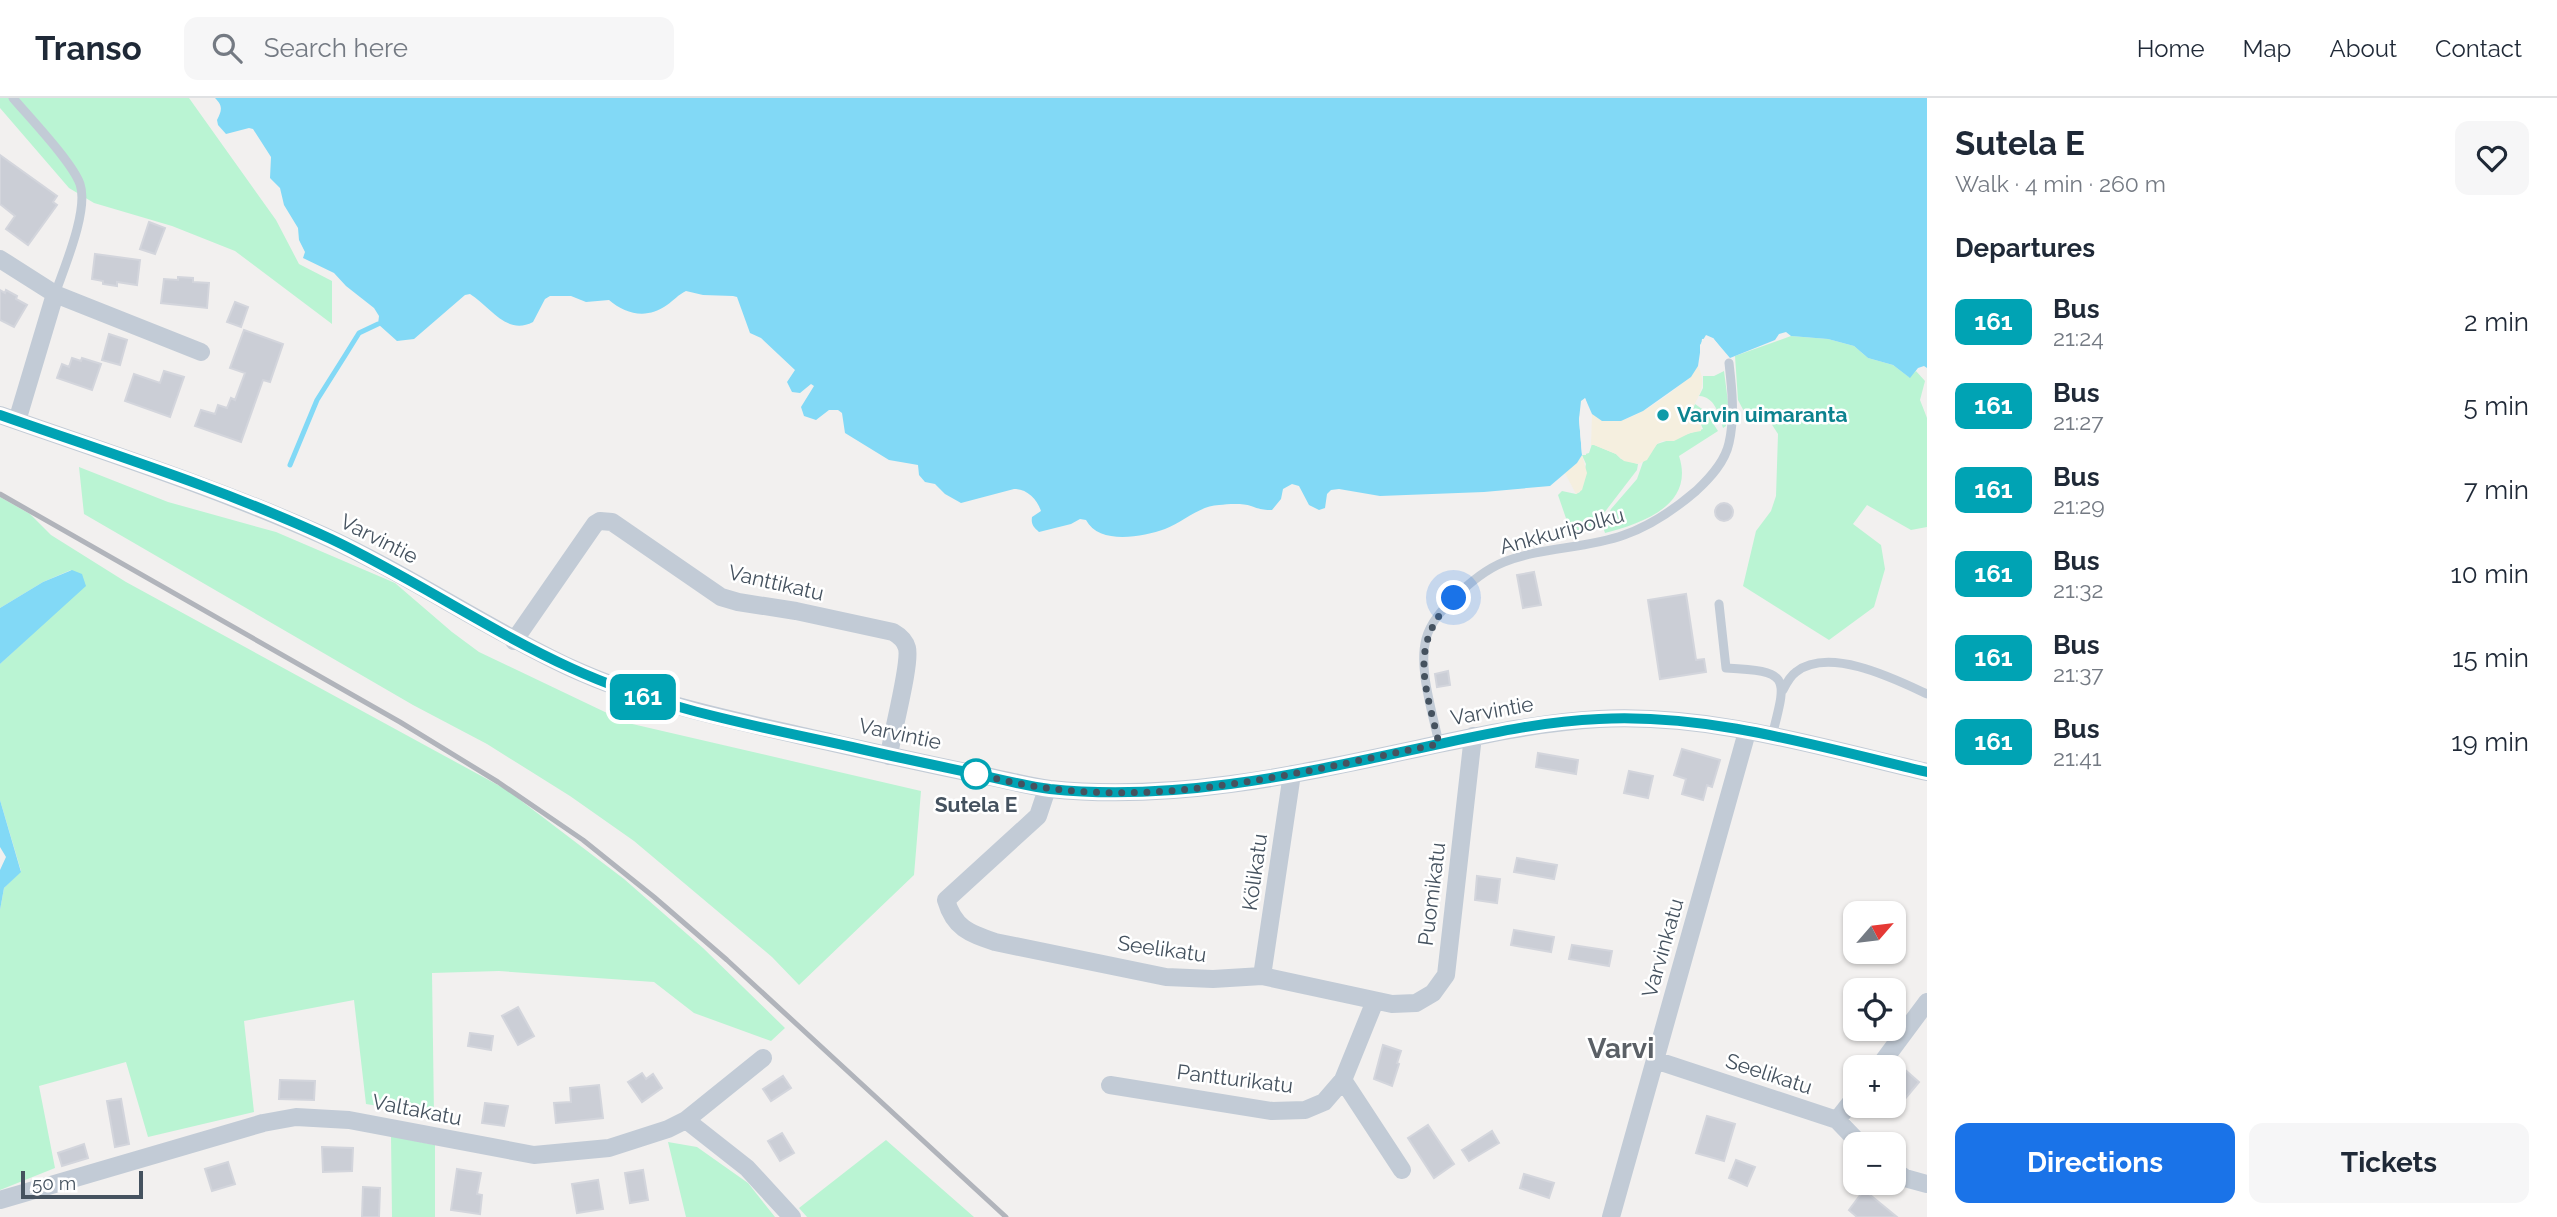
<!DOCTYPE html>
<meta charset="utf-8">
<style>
:root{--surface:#fff;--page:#f6f6f7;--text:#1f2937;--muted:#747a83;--line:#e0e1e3;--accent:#1a73e8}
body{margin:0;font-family:Raleway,sans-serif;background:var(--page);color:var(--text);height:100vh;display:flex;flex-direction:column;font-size:26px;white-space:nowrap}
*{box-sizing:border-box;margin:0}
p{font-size:23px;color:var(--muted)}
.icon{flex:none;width:38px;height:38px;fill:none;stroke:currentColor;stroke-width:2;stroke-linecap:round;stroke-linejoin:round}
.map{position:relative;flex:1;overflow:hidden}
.details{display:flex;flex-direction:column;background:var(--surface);width:630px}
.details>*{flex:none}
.badge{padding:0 14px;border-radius:10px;font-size:24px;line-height:46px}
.needle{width:46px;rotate:62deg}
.buttons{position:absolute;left:1843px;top:803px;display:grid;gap:14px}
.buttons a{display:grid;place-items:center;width:63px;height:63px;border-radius:14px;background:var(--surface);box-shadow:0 2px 5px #0004;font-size:35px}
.scale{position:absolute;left:21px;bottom:18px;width:122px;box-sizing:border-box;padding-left:7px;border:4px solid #45525f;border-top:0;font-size:19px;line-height:24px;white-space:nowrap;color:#45525f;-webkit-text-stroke:5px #fff;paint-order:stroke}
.you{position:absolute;width:35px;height:35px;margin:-18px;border:5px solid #fff;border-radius:50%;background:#1a73e8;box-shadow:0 0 0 10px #1a73e833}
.map>.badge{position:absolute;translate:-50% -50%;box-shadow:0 0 0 4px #fff}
h2{padding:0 28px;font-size:26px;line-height:63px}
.round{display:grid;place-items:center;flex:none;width:74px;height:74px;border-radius:14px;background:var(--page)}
.overview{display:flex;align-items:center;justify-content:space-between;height:119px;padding:0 28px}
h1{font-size:33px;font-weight:700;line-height:52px}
.button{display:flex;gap:14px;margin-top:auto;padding:14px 28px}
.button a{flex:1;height:80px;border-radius:14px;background:var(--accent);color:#fff;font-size:28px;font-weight:700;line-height:80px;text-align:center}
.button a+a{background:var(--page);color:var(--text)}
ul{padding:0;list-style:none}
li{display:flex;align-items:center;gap:21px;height:84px;padding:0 28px}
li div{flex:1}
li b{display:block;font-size:26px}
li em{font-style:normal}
li .badge{min-width:77px;font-weight:700;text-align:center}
header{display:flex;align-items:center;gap:42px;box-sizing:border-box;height:98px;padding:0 35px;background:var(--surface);border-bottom:2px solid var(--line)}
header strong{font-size:33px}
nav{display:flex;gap:38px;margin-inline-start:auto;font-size:24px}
.search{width:490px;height:63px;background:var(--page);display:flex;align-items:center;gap:18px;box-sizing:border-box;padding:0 24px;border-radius:14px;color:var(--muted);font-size:26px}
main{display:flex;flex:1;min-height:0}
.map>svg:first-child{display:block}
.green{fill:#baf4d3}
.sand{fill:#f5efdf}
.water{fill:#82d9f6}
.pier{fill:#f2f0ef}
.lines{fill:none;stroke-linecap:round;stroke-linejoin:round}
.stream{stroke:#82d9f6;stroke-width:5}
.building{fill:#cbced6;stroke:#d3d5dc;stroke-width:2}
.lane{stroke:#c2cbd6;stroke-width:9}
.street{stroke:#c2cbd6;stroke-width:18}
.rail{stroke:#b1b4bb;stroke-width:5}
.line-casing{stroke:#fff;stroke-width:16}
.line{stroke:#00a3b4;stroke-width:10}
.walk{stroke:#45525f;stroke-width:7;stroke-dasharray:0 12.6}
.culture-dot{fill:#0f9aa8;stroke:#fff;stroke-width:2.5}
.stop-dot{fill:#fff;stroke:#00a3b4;stroke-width:3.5}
.labels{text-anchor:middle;stroke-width:5;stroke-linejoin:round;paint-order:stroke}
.culture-label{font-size:21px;font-weight:bold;fill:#0d838f;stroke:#fff;text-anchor:start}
.street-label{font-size:21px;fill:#45525f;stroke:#fff}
.stop-label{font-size:21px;font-weight:bold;fill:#45525f;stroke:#fff}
.district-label{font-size:28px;font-weight:bold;fill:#5b6066;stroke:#fff}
</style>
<header>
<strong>Transo</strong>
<div class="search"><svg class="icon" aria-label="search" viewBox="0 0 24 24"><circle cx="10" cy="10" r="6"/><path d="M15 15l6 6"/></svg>Search here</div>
<nav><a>Home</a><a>Map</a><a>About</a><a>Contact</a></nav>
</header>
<main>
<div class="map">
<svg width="1927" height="1119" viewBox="0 0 1927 1119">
<rect width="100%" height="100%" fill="#f2f0ef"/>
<!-- green -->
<path class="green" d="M0,0H189L276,122L299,166L332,183V226L235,153L172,128L94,105L69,90L0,10Z
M1791,238L1828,241L1854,248L1868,260L1893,267L1909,279L1916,273L1925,283L1920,302L1927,320V429L1911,432L1867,407L1853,426L1881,447L1885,471L1874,509L1829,542L1743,488L1756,433L1771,413L1776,398L1778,336L1767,319H1747L1738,302L1735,258Z
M1724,273L1728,304L1726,328L1723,330C1719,316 1715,299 1699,298L1703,290V278H1714Z
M1695,306L1705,313L1718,333L1679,358C1695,407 1643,425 1605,435L1603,429L1611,411L1637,381L1643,364L1657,346L1703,331L1698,320L1691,316Z
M1592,346L1616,356L1621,361L1638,366L1637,372L1594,428L1588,432H1572L1569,429L1558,397L1562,393L1576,396L1580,394L1586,366L1582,357L1589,355Z
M79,369L168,404L276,434L395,485L452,534L479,554L628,625L921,693L914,777L799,887L772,859L634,743L570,698L487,646L413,607L84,416Z
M0,399L30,416L51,437L126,484L507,692L624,781L703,850L785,930L771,943L694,915L654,884L499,873L432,875L434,1017L366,1006L354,902L244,923L254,1014L148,1039L126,964L39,988L55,1070L0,1092V812L4,790L21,773L0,702V566L29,539L71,472L43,484L0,510Z
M391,1038L435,1047V1119H392Z
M886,1042L974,1119H807L799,1110Z
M668,1044L697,1049L748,1085L775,1119H686Z"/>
<!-- sand -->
<path class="sand" d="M1698,268C1707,286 1700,297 1690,314L1701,325V333L1690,335L1674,343H1662L1657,346L1647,362L1638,366L1624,363L1616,356L1594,347H1591L1592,316C1601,322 1612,325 1623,322C1646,315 1685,287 1698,268Z
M1582,357L1587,375L1582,392L1576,396L1565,375L1577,365Z"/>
<!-- water -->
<path class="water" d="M215,0H1927V270L1924,268L1918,270L1910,280L1893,267L1868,260L1854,248L1828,241L1791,238L1786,234L1779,236L1775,242L1730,260L1713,240L1702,241L1698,268L1691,279L1643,313L1621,323H1602L1592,316L1585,300L1579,321L1582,357L1577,365L1550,388L1484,394L1380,398L1339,391L1331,392L1327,396L1325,410L1319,412L1309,407L1299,388L1292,386L1283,391L1281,401L1272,412C1263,412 1259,411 1251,408C1243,405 1228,406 1219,407C1199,408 1183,424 1165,431C1142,439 1099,447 1086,422L1080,421L1071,426L1039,434C1033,429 1031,426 1032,419L1041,413C1037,401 1027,391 1014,391L961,405L945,396L935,386L925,384L919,377L918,367L889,362L845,335L842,315L838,312H829L816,322L804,318L801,309L814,288L811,286L800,295L792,294L787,284L795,272L761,240L750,235L737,199L733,198L703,197L686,193C678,197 674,202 667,207C648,221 626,217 609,202L586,204L571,198H550L545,201L533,224C506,238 490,208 470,196L465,197L414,241L397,243L378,226L379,218L374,210L346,188L334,175L303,160L305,154L299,142L298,130L284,107L280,90L270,80L271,59L253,31L249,30L226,36L218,27L217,22C222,12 223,8 215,0Z
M72,472L82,476L86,488L0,566V510L43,484Z
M0,702L21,774L4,790L0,812V772L6,759L0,749Z"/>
<!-- pier -->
<path class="pier" d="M1706,237L1713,240L1723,253V258L1711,243L1707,241L1700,272V247Z
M1585,300L1592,321L1589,318L1585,305L1583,321L1586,357H1582L1579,321L1581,303Z"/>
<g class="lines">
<!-- stream -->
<path class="stream" d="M290,367L317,302L346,256L359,235L378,226"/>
</g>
<!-- building -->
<path class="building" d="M0,57L57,98L53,104L57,107L28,147L6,131L15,118L0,106Z
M149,124L165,130L155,156L140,151Z
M95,156L140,162L137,187L117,184V188L103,186V183L92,181Z
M178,179L193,180V184L209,185L207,210L161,205L164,181L178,182Z
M0,192L5,195L6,192L17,198L16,201L27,207L14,229L0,222Z
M235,204L248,209L241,229L227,224Z
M244,232L283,246L270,284L263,282L241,344L195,328L201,312L215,316L218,307L227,310L231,300L235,302L245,275L230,270Z
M109,236L127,242L120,267L102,262Z
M72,260L81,263L82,260L101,266L92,292L57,280L62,266L69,269Z
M164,273L184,279L170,319L125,303L134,276L160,285Z
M1715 414a9 9 0 1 1 18 0a9 9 0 1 1-18 0Z
M1534,474L1541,507L1523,510L1517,477Z
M1686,496L1696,562L1704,561L1706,574L1660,581L1648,502Z
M1448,573L1450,587L1437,589L1435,576Z
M1682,651L1720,662L1712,689L1707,687L1703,702L1682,696L1686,681L1674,677Z
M1538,655L1578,662L1576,676L1536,669Z
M1629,673L1653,678L1648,700L1624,695Z
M1517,760L1557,767L1554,781L1514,774Z
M1477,778L1500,781L1497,805L1475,802Z
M1514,832L1554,839L1551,854L1511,847Z
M1572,847L1612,853L1609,868L1569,861Z
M518,909L534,938L518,947L502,918Z
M470,935L493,938L491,952L468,948Z
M1383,947L1401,953L1397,965L1399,966L1392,988L1374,981Z
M1903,970L1919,984L1904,1002L1894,993V982Z
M642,975L646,981L653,976L662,990L642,1004L628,984Z
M783,978L791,990L771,1003L763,991Z
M280,982L315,983L314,1002L279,1001Z
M599,987L603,1020L556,1025L554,1005L571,1004L570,990Z
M121,1001L129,1046L115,1049L107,1003Z
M485,1005L508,1008L504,1028L482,1025Z
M1707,1018L1735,1026L1724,1063L1696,1055Z
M1428,1027L1454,1066L1434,1080L1408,1040Z
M1492,1033L1499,1045L1469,1063L1462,1052Z
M782,1035L794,1055L780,1063L768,1043Z
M84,1046L88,1060L62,1068L58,1055Z
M322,1049L353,1050L352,1073L323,1074Z
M1736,1062L1755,1069L1747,1088L1729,1080Z
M228,1064L235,1086L212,1093L205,1071Z
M457,1071L481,1075L477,1096L482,1097L480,1116L451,1112Z
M643,1072L648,1102L630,1105L625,1075Z
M1524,1076L1554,1085L1549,1100L1520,1090Z
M598,1082L603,1111L577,1115L572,1086Z
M363,1089L380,1090L379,1119H362Z
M1864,1092L1897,1119H1857L1849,1112Z"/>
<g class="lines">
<!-- lane -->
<path class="lane" d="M13,0C30,20 72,64 80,86C89,112 64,170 55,196
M1719,506L1726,570C1791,573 1787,579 1772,638
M1783,592C1786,586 1790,578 1796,574C1829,548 1895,581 1927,596
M1439,646C1433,615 1418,571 1426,541C1430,525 1442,512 1453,501C1468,486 1484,472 1504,464C1542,449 1585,451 1624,437C1650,428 1675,411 1696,393C1710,380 1725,364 1729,345C1735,319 1732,291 1729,265"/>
<!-- street -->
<path class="street" d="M0,161L55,196L17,323
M55,196L201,254
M0,317C108,355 217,390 322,437C408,476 485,530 571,570C654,608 744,624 833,645C882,656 931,667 981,677C1003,681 1027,688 1050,691C1181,705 1312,673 1439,646C1491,635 1546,624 1599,621C1709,615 1820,649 1927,674
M514,543L595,426L600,423L612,424L721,499L738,504L796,513L893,534C900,538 905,542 907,550C911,566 892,635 889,658
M1047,691L1038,718L946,802C954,830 969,835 995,844L1166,879L1213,881L1262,878L1392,906L1416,905L1433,895L1446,877L1473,638
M1262,878L1292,676
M1655,962L1837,1022L1860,1046
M1878,970L1927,904
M1343,982L1402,1072
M1110,987L1272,1013L1305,1012L1324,1004L1343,982L1375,903
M686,1022L763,960
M1837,1022L1855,999
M1894,1072L1905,1080L1927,1086
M0,1102L263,1025L296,1019L349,1022L534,1057L609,1050L668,1031L686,1022L747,1070L792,1119
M1611,1119L1747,634"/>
<!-- rail -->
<path class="rail" d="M0,396L400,624L498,684L583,742L654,799L727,862L1006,1119"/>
</g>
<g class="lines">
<!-- line casing -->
<g class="line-casing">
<path id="line" d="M0,317C111,356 224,391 331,441C413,480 488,532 571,570C660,611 757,628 852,649C895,659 938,668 981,677C1003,682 1027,688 1050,691C1180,705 1312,673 1439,646C1491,635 1546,623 1599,621C1709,615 1820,649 1927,674"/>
</g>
<!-- line -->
<use href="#line" class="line"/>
<!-- walk -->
<path class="walk" d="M976,676L968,674C994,680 1021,687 1047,690C1178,708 1312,671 1439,646C1426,589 1407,547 1454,500"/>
</g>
<!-- markers -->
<circle class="culture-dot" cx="1663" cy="317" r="7"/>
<circle class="stop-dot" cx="976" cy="676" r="14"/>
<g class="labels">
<!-- culture labels -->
<g class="culture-label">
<text x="1677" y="324">Varvin uimaranta</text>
</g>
<!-- street labels -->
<g class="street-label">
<text transform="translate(1562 433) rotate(-15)" y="7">Ankkuripolku</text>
<text transform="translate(379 441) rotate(27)" y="7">Varvintie</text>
<text transform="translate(776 485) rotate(13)" y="7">Vanttikatu</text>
<text transform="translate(1492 613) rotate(-10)" y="7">Varvintie</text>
<text transform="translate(900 636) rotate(12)" y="7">Varvintie</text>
<text transform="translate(1255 774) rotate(-82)" y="7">Kölikatu</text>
<text transform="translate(1432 796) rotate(-83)" y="7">Puomikatu</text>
<text transform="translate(1663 850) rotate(-74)" y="7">Varvinkatu</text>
<text transform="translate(1162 851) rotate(8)" y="7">Seelikatu</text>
<text transform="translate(1769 976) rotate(18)" y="7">Seelikatu</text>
<text transform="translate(1235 981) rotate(7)" y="7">Pantturikatu</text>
<text transform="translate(417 1012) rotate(11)" y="7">Valtakatu</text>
</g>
<!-- stop labels -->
<g class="stop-label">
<text x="976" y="714">Sutela E</text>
</g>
<!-- district labels -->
<g class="district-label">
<text x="1621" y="960">Varvi</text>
</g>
</g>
</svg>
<div class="buttons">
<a><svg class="needle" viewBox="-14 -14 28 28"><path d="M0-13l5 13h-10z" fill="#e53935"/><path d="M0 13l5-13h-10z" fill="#747a83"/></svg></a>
<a><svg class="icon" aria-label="locate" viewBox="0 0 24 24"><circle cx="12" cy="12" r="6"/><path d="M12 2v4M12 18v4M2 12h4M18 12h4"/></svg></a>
<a>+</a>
<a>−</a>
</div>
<div class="scale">50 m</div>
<div class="you" style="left:1454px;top:500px"></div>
<b class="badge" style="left:643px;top:599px;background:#00a3b4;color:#fff">161</b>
</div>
<section class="details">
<div class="overview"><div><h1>Sutela E</h1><p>Walk · 4 min · 260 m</p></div><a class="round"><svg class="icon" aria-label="heart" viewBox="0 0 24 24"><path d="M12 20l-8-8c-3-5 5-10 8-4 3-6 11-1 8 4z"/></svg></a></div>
<h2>Departures</h2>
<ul>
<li><span class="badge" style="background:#00a3b4;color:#fff">161</span><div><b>Bus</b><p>21:24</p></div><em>2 min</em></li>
<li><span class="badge" style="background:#00a3b4;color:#fff">161</span><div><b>Bus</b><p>21:27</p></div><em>5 min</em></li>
<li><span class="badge" style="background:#00a3b4;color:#fff">161</span><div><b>Bus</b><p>21:29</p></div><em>7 min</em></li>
<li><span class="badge" style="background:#00a3b4;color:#fff">161</span><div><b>Bus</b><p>21:32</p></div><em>10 min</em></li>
<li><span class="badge" style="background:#00a3b4;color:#fff">161</span><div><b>Bus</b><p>21:37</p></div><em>15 min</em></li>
<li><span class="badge" style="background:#00a3b4;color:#fff">161</span><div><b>Bus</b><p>21:41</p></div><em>19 min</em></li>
</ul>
<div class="button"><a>Directions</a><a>Tickets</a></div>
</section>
</main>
